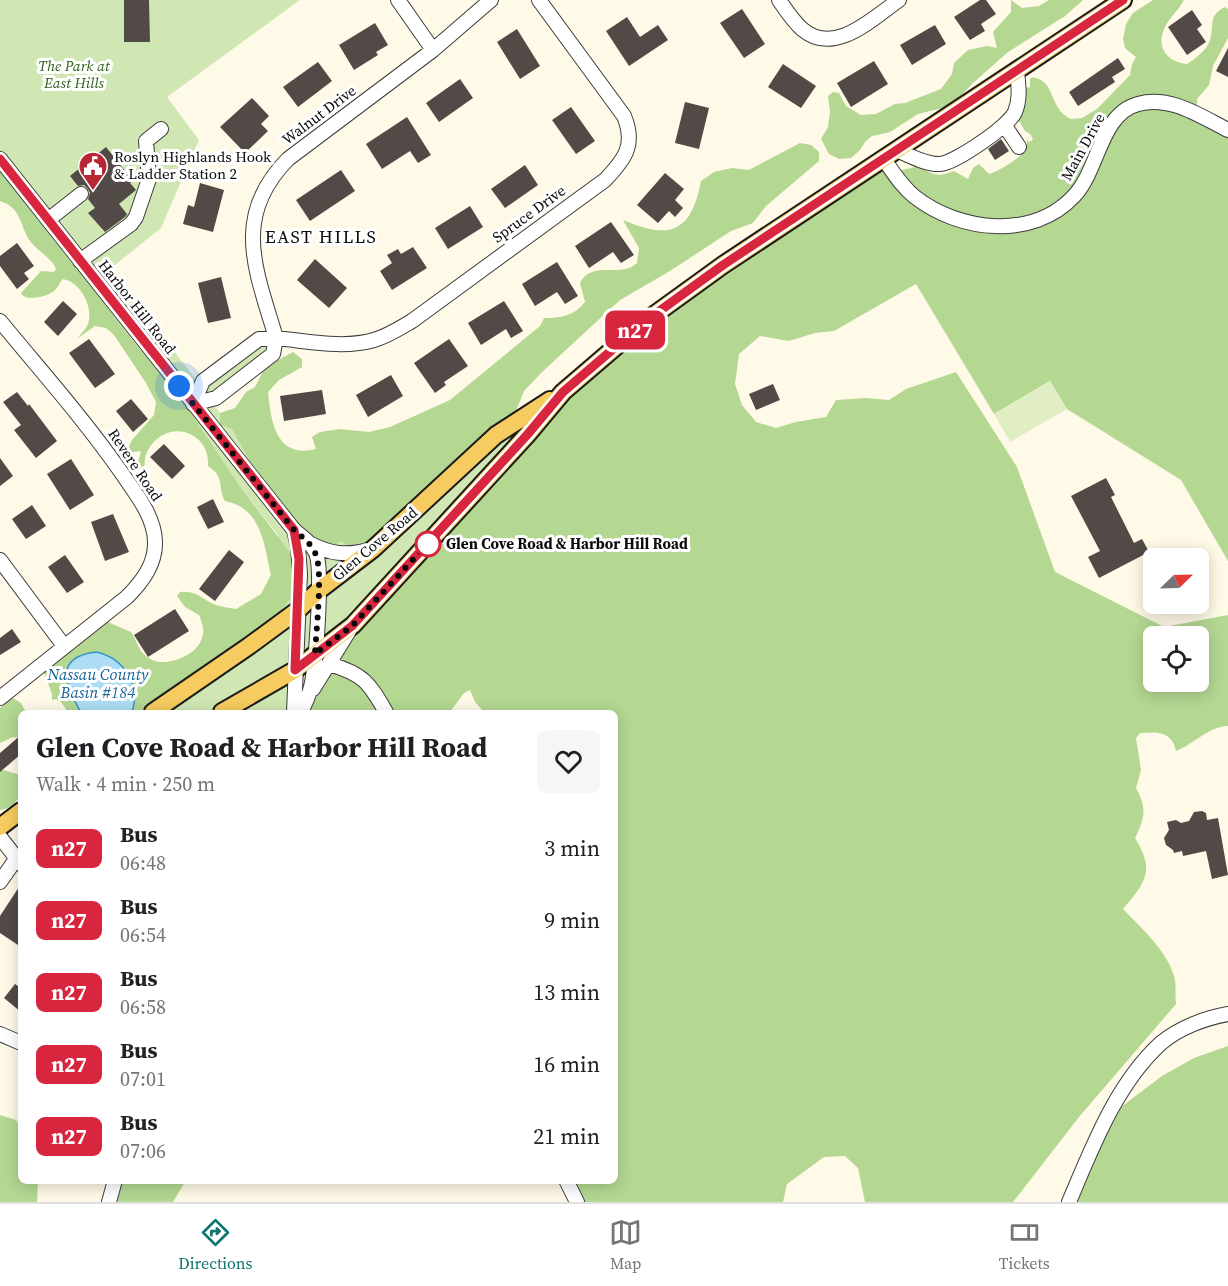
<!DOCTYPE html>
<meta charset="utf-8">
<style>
:root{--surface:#fff;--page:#f6f6f6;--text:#202124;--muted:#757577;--line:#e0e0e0;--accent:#0f766e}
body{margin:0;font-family:"Source Serif 4",serif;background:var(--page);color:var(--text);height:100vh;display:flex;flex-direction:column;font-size:22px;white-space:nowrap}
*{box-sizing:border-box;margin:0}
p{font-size:20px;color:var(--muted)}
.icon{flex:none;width:33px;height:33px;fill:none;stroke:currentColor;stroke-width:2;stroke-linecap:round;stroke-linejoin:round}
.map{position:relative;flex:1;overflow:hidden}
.sheet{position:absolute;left:18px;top:710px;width:600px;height:474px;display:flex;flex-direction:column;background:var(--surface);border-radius:9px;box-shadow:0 3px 15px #0003}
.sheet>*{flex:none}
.badge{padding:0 12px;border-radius:9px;font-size:21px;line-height:39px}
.needle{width:39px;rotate:67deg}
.controls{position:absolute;left:1143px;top:548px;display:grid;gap:12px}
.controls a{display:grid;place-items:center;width:66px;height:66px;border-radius:9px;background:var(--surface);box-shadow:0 3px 15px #0003;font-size:30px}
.you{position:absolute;width:30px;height:30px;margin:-15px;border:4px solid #fff;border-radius:50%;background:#1a73e8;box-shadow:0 0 0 9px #1a73e833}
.map>.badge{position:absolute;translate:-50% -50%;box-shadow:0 0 0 3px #fff}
.round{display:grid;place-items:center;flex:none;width:63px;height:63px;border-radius:9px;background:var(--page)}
.headline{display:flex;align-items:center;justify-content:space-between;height:102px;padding:0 18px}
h1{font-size:28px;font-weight:700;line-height:45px}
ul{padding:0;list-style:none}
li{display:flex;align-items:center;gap:18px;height:72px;padding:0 18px}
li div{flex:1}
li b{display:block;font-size:22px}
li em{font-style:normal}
li .badge{min-width:66px;font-weight:700;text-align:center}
.tab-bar{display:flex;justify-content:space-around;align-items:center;height:84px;border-top:2px solid var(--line);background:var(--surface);font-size:16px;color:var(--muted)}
.tab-bar a{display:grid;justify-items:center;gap:3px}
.tab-bar .current{color:var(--accent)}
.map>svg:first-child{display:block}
.green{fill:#d0e7b3}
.forest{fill:#b4d792;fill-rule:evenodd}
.pitch{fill:#e1eec4}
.water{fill:#adddf4;stroke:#3695ca;stroke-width:1.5}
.building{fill:#524a46}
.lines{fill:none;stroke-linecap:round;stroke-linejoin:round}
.minor-casing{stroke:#3d3d3d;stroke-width:16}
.major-casing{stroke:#1b1b1b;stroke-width:20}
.minor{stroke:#fff;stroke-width:14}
.major{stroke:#f6cb5f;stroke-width:16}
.line-casing{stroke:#fff;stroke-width:14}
.line{stroke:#d7263d;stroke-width:9}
.walk{stroke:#0a0a0a;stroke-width:6;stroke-dasharray:0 10.8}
.stop-dot{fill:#fff;stroke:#d7263d;stroke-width:3}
.labels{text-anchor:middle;stroke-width:6;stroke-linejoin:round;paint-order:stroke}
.park-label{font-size:15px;font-style:italic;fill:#2d5f1d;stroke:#fff}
.street-label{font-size:15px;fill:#0a0a0a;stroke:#fff}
.poi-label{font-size:15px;fill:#0a0a0a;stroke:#fff;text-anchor:start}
.stop-label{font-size:15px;font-weight:bold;fill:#0a0a0a;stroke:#fff;text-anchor:start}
.water-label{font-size:16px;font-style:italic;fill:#176597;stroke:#fff}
.quarter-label{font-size:18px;letter-spacing:1.5px;fill:#0a0a0a;stroke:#fff}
</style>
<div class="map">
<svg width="1228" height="1202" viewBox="0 0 1228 1202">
<rect width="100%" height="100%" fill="#fff9e7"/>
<!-- green -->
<path class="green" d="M0,0H300L167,97L199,140L161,228L110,269L201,386L259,339L276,338L273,354L210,400L220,413V425L232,429L250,462L276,495L296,525L334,545L342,541L347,547L496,435L563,392L315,660L301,712H241L228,709L222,712H153L277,616L278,535L241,488L167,377L140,348L113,317L102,293L68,253L55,243L0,170Z"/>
<!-- forest -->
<path class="forest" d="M1011,0L1022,8L1039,6L1049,0H1083L1065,16L1008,52L972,84L957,100L947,107L918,114L890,132L872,136L865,142L860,150L851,158L839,159L829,154L821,139L828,127L830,112L828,96L833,92L839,93L846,106L861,115L876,114L895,104L905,103L941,89L952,74L954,63L968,50L987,46L997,48L993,32L1011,12Z
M1153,0H1184C1180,8 1175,12 1170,19C1154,40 1161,61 1187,64C1196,58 1207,50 1210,40C1215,23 1207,17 1225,7L1228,9V38L1213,66L1209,85L1197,99V104L1201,113L1228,125V561L1181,480L1067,409L1050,381L994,414L916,284L834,331L815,333L789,341L760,336L739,354L735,384L742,405L756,422L776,428L796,422L826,417L836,400L866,398L889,400L906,389L956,372L1017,467L1055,572L1164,627L1228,615V726C1208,727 1194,744 1176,751C1172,730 1155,732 1140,733L1136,738L1141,770L1136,788C1147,808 1145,818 1135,838C1155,870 1146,882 1123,909C1142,929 1169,952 1175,980C1176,988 1175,996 1176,1004L1079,1117L1013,1202H865L858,1168L845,1156L824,1157L787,1184L783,1202H577L566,1181L615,1180V712H484L475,702L470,690L464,693L450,712H309L310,707L339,662L345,643L609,351L883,158L900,176L902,170L919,166C934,176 938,177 954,171L968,179L973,168L979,164L989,174C998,172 1021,158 1026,149C1027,147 1027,143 1027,140L1030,142L1033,139L1030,134L1025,131L1017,117L1025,88L1030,87V79L1032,77C1051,80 1050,96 1059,109C1061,113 1066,116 1070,119L1082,118L1097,109L1130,75L1132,64L1136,57L1125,48L1123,39L1126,24L1133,13ZM1154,636H1198V681H1154Z
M800,143L811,145L819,152V161L766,206L753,223L731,231L670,271L620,300L541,373L524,391L513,419L373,544L347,547L342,541L334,545H321L296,525L276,495L250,462L232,429L220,425V413L235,408L246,392L255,387L265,367L293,352L302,359V367L279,380L268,392C271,422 276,459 316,449L312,437L320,432L340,429L369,432L390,427L450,400L540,326L544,318C561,318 574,316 585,302L580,283C591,263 612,274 629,268C632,267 634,265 637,263L639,248L623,220C670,240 691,233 701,181L714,172L732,168L749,170Z
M0,170L55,242L68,253L102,293L114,317L139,348L167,377L241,488L289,551L295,565V593L277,616L153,712H68L61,702L55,699L52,700V694L41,664L103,620L131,632C137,641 139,653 150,659C165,668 197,656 202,638C205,629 202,623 199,615L185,607L177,596L180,592C198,590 202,600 216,605C223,607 230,608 236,609L261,594L271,575C264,545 262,508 225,501C217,487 226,478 208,466C211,431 165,416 147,452C144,457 145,465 144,471L135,475L141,451L126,453L132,440L154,415L156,402L146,383L114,335L106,328L95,326L78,338C80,334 85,330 87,326C95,309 81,282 63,279C60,282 57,289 54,291C46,297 31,300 23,296L21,293L41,271L54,272L56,269C51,257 38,252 30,241C19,225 23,209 0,201Z
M11,697L21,703L26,712H21V738L13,737L0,743V708Z
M0,769L21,775V795C15,803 10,809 0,810Z
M1228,1046V1202H1069L1117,1110L1162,1076L1194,1058Z
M0,1115L16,1120L21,1128V1180L38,1181L37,1202H0Z
M122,1181L185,1180V1182L173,1202H117Z"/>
<!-- pitch -->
<path class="pitch" d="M1050,381L1067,409L1010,442L994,414Z"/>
<!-- water -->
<path class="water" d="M96,652C124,658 141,685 132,712H82L80,711C65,683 54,657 96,652Z"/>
<!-- building -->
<path class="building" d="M124,0H149L150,42H124Z
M980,0H986L996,14L981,24L985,31L970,40L954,17Z
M742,9L765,44L744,58L720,23Z
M1192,10L1202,25L1197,29L1206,42L1187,55L1168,27Z
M627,17L640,37L658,25L668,40L629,66L606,31Z
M375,23L388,45L376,52L378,55L354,70L339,45Z
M935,25L946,44L912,65L900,45Z
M517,29L540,66L520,79L497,42Z
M1228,48V77L1216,71Z
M1118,58L1125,69L1112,77L1115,82L1078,106L1069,92Z
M874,61L888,84L851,107L837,83Z
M318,62L332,81L298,107L283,87Z
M783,64L816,86L801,108L768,87Z
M460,79L473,98L439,122L426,103Z
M252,98L269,116L261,124L268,131L245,153L220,127Z
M685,102L709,108L699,149L675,143Z
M571,107L595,141L576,154L552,120Z
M407,117L431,155L418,163L410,151L382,169L366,144Z
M1001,139L1009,151L995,160L988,149Z
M106,147L133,181L130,183L136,190L119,204L127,214L125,217L105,232L88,213L95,208L88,199L90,193L88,189L84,185L78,186L70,176Z
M525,165L538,185L505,208L491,189Z
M341,170L355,191L310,221L296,200Z
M665,173L684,189L675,200L683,208L675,217L669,211L658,223L637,205Z
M200,183L224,190L213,232L183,224L188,205L194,207Z
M470,206L483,227L448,249L435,228Z
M611,222L634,255L621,263L613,252L589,268L575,246Z
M17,243L34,266L24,273L29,279L17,289L0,266V256Z
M413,247L427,268L392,290L380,271L392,263L387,255L398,249L401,254Z
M315,259L347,288L329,308L297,280Z
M557,262L578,296L565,304L557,292L535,306L522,284Z
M221,277L231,318L208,323L198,283Z
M63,301L77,314L58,336L44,322Z
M504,301L523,331L511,338L506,329L481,345L468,323Z
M89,339L115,374L95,388L69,353Z
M449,339L468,366L444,382L446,385L435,393L414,363Z
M391,375L403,396L368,417L356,395Z
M773,384L780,400L756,410L749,394Z
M322,390L326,414L284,421L280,396Z
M17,392L28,406L29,404L57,441L36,458L14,430L21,425L3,402Z
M131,399L148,419L133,432L116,411Z
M164,444L185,466L172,479L150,457Z
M0,458L13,476L0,486Z
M71,459L94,495L70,510L47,474Z
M1106,478L1115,495L1111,497L1134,543L1142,539L1149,552L1099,578L1088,557L1100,551L1071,496Z
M213,499L224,522L208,529L197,507Z
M32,505L46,526L26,539L12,519Z
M113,514L129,552L105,561L91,522Z
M229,550L244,562L215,601L199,589Z
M65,555L84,582L67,593L48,567Z
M175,609L189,631L148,657L134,635Z
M12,629L21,642L0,655V638Z
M21,735V754L0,772V753Z
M1202,811L1206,813L1207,820L1218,818L1228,875L1212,879L1206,851L1183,856L1182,851L1174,853L1173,850L1166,845L1164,838L1169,830L1167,822L1176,820L1181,823L1189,821L1194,812Z
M21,884V947L0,933V916Z
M15,984L21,988V1012L4,998Z"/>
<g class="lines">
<!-- minor casing -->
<g class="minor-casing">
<path id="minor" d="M398,0L433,50
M491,0L433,50L288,159C231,217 256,270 276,338C308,341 343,349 374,340C388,336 400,328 412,321L605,180C625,159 636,145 624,116L539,0
M779,0C786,10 793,21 802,29C834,57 873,18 899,0
M1005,126L1019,147
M896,150C909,155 926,165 940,164C955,163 1009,126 1015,112C1021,98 1018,84 1017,70
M883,158C893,172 902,187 915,197C960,232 1033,240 1074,196C1099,170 1100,114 1138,104C1170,95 1200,116 1228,130
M0,159L294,530C302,537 312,543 316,553C323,570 316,667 311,687C309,695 305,704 301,712
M48,220L81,194
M80,261L131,224L136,217L149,179L146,141L161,129
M0,321C41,371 84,419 121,472C135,493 154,515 155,541C156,564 142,582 127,597L0,698
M276,338L273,354L216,398L193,404L203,381L259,339Z
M294,530L298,547L300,574L294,712
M309,543C330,554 346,556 369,550
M0,560L64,646
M329,664C364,674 369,683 386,712
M313,689L349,631
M0,837L21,864
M0,882L16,859
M0,1034L21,1043
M566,1180L577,1202
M109,1202L115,1180
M1069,1202C1092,1148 1116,1084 1161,1043C1179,1028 1205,1018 1228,1014"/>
</g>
<!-- major casing -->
<g class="major-casing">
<path id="major" d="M153,712L249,646L298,610L318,591L373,549L496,435L550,400
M222,712L295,670L353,625L527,435L563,392L647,320L723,265L1123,0
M0,827L21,811"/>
</g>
<!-- minor -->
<use href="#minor" class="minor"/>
<!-- major -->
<use href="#major" class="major"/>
</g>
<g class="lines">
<!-- line casing -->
<g class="line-casing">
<path id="line" d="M0,159L294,530L299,559L295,670L352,626L527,435L563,392L647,320L723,265L1123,0"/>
</g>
<!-- line -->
<use href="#line" class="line"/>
<!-- walk -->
<path class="walk" d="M179,386L294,530C302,537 312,544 316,555C323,574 316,631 315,654L352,626L432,539L428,544"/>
</g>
<!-- icons -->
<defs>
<g id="civic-pin" transform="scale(1.5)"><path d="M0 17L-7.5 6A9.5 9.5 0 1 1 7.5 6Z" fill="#b62633" stroke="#fff"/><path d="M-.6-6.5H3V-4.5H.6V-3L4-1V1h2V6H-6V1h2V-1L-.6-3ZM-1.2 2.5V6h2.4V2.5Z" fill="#fff"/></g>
</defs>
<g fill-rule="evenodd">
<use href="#civic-pin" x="93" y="166"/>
</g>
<!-- markers -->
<circle class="stop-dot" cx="428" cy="544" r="12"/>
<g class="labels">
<!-- park labels -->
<g class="park-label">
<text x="74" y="71">The Park at<tspan x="74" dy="17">East Hills</tspan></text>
</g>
<!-- street labels -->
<g class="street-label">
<text transform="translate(319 115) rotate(-37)" y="5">Walnut Drive</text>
<text transform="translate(1083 147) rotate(-61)" y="5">Main Drive</text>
<text transform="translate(529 214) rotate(-36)" y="5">Spruce Drive</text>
<text transform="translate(137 307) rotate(52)" y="5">Harbor Hill Road</text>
<text transform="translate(135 465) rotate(56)" y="5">Revere Road</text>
<text transform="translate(375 544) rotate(-40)" y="5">Glen Cove Road</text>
</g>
<!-- poi labels -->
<g class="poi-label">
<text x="114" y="162">Roslyn Highlands Hook<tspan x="114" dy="17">&amp; Ladder Station 2</tspan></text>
</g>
<!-- stop labels -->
<g class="stop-label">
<text x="446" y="549">Glen Cove Road &amp; Harbor Hill Road</text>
</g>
<!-- water labels -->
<g class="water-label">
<text x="98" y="680">Nassau County<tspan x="98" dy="18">Basin #184</tspan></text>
</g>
<!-- quarter labels -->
<g class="quarter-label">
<text x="321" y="243">EAST HILLS</text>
</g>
</g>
</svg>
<div class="controls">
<a><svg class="needle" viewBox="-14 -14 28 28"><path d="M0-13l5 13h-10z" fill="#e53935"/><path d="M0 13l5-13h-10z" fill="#757577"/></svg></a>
<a><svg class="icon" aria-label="locate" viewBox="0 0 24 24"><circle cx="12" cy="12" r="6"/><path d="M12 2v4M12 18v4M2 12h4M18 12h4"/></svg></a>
</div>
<div class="you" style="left:179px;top:386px"></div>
<b class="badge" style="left:635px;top:330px;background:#d7263d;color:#fff">n27</b>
<section class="sheet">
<div class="headline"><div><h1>Glen Cove Road &amp; Harbor Hill Road</h1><p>Walk · 4 min · 250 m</p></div><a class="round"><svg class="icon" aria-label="heart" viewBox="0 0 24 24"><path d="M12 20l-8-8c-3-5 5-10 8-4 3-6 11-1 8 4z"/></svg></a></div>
<ul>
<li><span class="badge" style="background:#d7263d;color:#fff">n27</span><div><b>Bus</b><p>06:48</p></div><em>3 min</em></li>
<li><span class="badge" style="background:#d7263d;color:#fff">n27</span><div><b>Bus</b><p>06:54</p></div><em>9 min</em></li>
<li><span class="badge" style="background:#d7263d;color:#fff">n27</span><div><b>Bus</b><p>06:58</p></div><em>13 min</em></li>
<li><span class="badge" style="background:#d7263d;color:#fff">n27</span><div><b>Bus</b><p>07:01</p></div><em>16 min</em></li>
<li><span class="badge" style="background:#d7263d;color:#fff">n27</span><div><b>Bus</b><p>07:06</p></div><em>21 min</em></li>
</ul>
</section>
</div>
<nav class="tab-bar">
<a class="current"><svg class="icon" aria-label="directions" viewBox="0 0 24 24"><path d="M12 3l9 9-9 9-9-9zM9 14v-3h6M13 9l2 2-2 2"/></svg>Directions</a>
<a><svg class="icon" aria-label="map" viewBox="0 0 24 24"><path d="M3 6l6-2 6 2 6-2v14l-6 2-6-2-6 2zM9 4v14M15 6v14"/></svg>Map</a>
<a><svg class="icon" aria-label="tickets" viewBox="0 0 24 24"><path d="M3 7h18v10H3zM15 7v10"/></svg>Tickets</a>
</nav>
